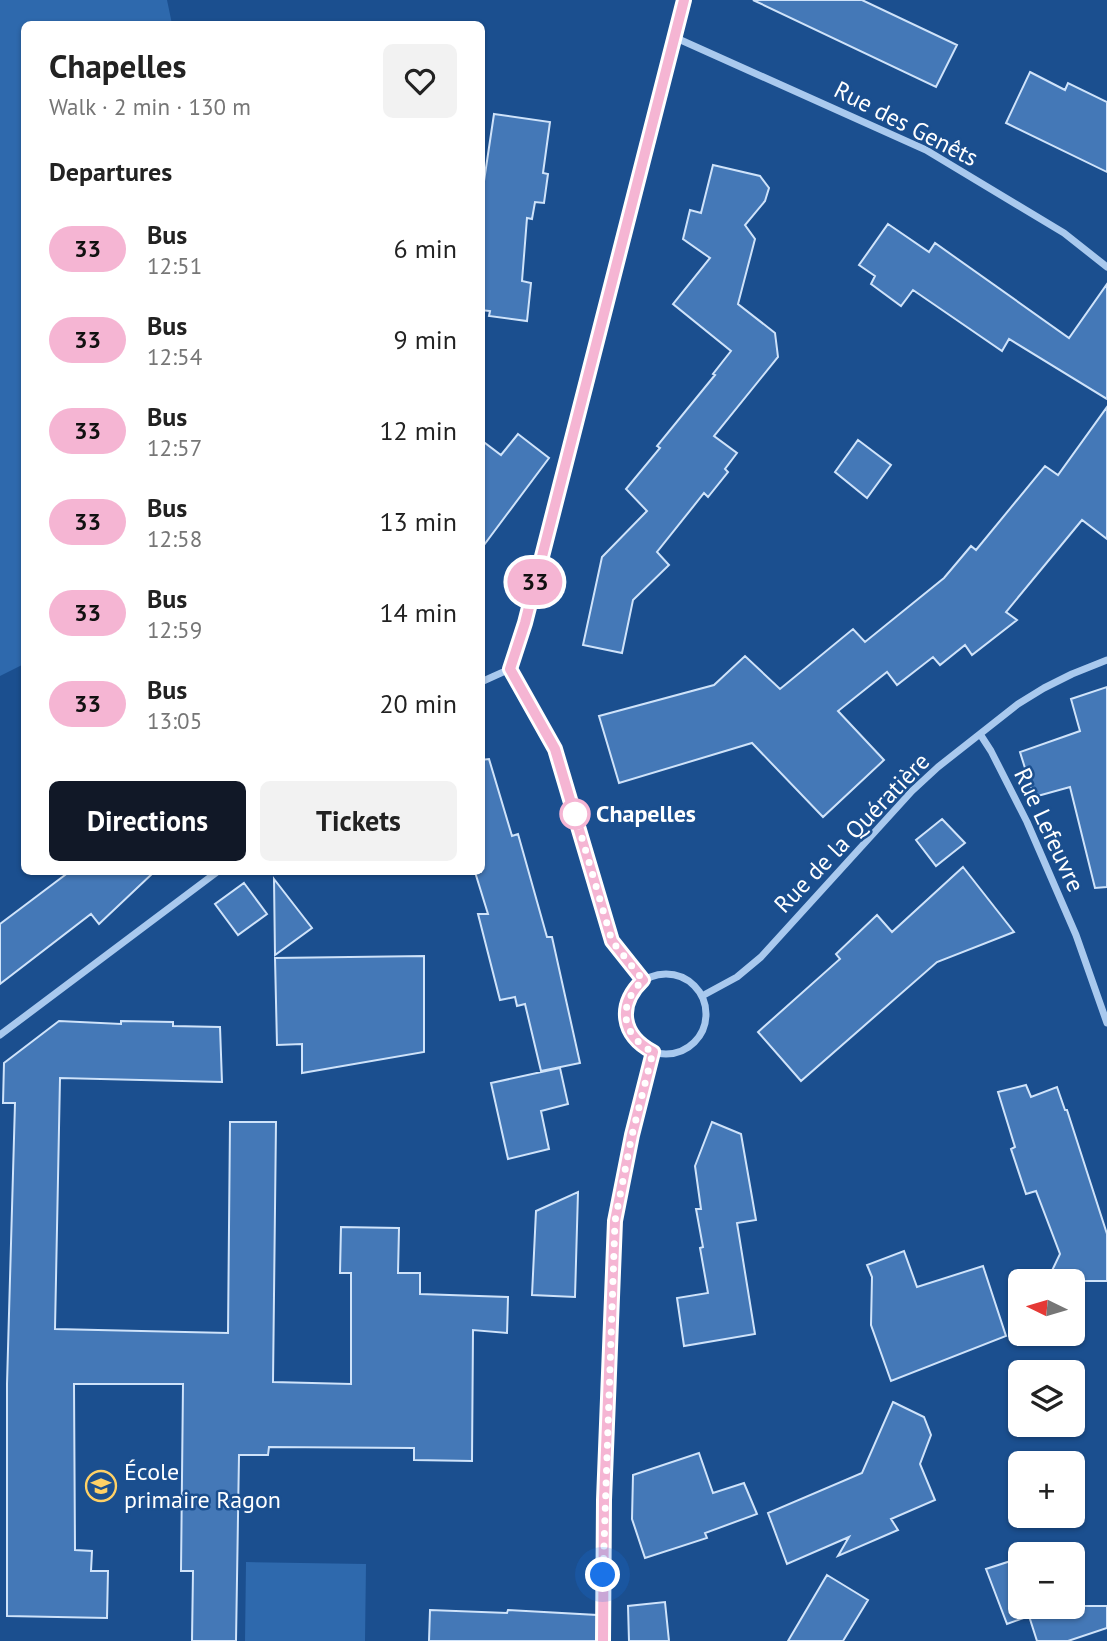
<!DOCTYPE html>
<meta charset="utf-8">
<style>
:root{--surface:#fff;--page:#f2f2f2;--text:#222;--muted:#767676;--accent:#111827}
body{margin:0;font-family:"PT Sans",sans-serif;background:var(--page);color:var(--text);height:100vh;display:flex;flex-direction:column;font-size:26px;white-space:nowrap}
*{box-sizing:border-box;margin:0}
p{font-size:23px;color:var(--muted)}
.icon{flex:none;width:38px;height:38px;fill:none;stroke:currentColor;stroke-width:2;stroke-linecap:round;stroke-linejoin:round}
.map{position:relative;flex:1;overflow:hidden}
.panel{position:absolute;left:21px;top:21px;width:464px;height:854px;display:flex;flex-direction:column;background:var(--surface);border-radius:10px;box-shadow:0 2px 5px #0004}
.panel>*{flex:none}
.badge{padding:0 14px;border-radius:23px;font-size:24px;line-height:46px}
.needle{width:46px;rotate:275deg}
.controls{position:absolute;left:1008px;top:1269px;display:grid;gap:14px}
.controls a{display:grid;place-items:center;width:77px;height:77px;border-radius:10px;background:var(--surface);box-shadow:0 2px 5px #0004;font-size:35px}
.you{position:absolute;width:35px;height:35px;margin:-18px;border:5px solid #fff;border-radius:50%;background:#1a73e8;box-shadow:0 0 0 10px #1a73e833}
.map>.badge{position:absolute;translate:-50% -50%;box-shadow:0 0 0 4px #fff}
h2{padding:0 28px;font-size:26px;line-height:63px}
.round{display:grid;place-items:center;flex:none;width:74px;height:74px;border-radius:10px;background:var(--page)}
.summary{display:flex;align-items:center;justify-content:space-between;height:119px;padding:0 28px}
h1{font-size:33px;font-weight:700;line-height:52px}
.primary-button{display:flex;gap:14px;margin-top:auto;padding:14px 28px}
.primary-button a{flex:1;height:80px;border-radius:10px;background:var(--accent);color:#fff;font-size:28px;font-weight:700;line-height:80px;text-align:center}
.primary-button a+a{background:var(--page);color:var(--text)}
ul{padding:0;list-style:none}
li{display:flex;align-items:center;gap:21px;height:91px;padding:0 28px}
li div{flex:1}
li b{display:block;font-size:26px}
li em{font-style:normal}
li .badge{min-width:77px;font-weight:700;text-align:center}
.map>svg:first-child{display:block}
.green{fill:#2e69ad}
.building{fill:#4478b7;stroke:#cfe3fa;stroke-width:2}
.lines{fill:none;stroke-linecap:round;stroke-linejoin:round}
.minor{stroke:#a9c9ee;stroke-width:7}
.line-casing{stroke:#fff;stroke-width:16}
.line{stroke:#f5b5d3;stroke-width:10}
.walk{stroke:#fff;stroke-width:7;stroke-dasharray:0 12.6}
.stop-dot{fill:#fff;stroke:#f5b5d3;stroke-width:3.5}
.labels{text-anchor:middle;stroke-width:5;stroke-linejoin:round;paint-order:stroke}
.street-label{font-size:24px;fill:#fff;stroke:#1b4f8f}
.stop-label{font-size:24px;font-weight:bold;fill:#fff;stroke:#1b4f8f;text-anchor:start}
.poi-label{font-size:24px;fill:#fff;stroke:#1b4f8f;text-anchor:start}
</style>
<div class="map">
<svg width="1107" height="1641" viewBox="0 0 1107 1641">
<rect width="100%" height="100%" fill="#1b4f8f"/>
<!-- green -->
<path class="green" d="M0,0H167L172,24H24V664L0,676Z
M246,1562L366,1564L365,1641H245Z"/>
<!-- building -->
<path class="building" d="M753,0H862L957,45L936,87Z
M1030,72L1065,90L1068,83L1107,102V172L1006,123Z
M494,114L550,122L543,173L548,174L544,203L535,202L532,219L527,218L522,281L531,283L527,321L489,316L490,311L481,310V201Z
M713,165L760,176L769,188L765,201L745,225L755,239L738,304L775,333L778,357L714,436L737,453L725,469L728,472L708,497L704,493L657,552L669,565L633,600L622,653L583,645L602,557L647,511L626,489L660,448L657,446L715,375L713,374L731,351L673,304L710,258L683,239L690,210L701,213Z
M888,224L929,252L935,243L1069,338L1107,284V399L1009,339L1002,351L913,290L901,306L871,284L875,276L859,265Z
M1107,407V539L1082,520L1006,612L1017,620L972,655L965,645L940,665L933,657L897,685L887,672L838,711L884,760L823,817L752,743L619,783L599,716L714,685L745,656L780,689L853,629L865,642L944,578L971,546L976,550L1045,466L1058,475Z
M518,434L549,458L481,549V440L501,455Z
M858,440L891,465L867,498L835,472Z
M1107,687V887L1095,888L1070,787L1034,797L1020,752L1080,731L1071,699Z
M489,759L512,836L518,834L547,937H552L580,1063L541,1071L525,1004L517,1006L515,997L500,1000L478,914H488L475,872H481V760Z
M942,819L965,843L936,866L916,840Z
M963,867L1014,932L937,962L801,1081L758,1032L840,959L836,954L877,915L892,932Z
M69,872H154L99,924L91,914L0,984V924Z
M274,879L312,928L275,955Z
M244,883L267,914L238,935L215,904Z
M424,956V1052L302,1073V1044L277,1045L275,958Z
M59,1021L121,1024V1021L173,1022V1026L220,1027L222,1082L60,1078L55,1329L228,1333L230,1122H276L273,1382L351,1384V1273H340L341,1227L399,1228L398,1273H420V1294L508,1297L507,1333L473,1330L472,1461L414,1460V1448L269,1447L268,1455H239L236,1641H192L193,1571H181L183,1384H74L75,1550L92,1551L91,1571H108L107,1618L7,1616V1384L15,1103H3L4,1063Z
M560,1068L568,1104L541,1111L549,1149L508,1159L491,1083Z
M1026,1085L1031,1097L1057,1087L1065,1110H1067L1107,1234V1281H1047L1060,1254L1036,1191L1026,1194L1011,1149L1015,1147L998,1092Z
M712,1122L741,1134L756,1220L737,1223L755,1334L684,1346L677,1298L708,1293L700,1248L703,1247L696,1209H701L695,1166Z
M578,1192L575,1297L532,1295L536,1211Z
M904,1251L917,1287L983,1266L1006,1336L891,1381L871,1325L872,1277L867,1265Z
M893,1402L924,1417L931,1435L920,1464L935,1500L891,1519L898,1530L838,1556L849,1537L787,1564L768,1513L862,1473Z
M699,1453L713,1493L744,1483L757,1514L705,1533L707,1538L645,1558L632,1519L633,1475Z
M1020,1558V1606H1107V1628L1068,1641H1037L1029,1616L1007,1624L986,1569Z
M827,1575L868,1600L843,1641H788Z
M665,1602L669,1641H629L628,1606Z
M430,1610L507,1613L508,1610L597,1615V1641H429Z"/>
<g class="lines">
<!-- minor -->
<path class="minor" d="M674,37L926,150L1064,233L1107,267
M510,669L555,749L612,941L643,980
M481,682L510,669L525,623L684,0
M980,734L991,751L1027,822L1076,935L1107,1023
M626 1014a40 40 0 1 1 80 0a40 40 0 1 1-80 0Z
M702,996L737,977L761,957L912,791L938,767L1018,704L1044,688L1072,674L1107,660
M0,1035L217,872
M603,1641L604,1500L615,1221L632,1135L653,1052"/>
</g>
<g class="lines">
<!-- line casing -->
<g class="line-casing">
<path id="line" d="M603,1641L604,1500L615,1221L632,1135L653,1052C621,1035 617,1005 643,980L612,941L555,749L510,669L525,623L684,0"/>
</g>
<!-- line -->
<use href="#line" class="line"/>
<!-- walk -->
<path class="walk" d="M575,814L612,941L643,980C617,1005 621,1035 653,1052L632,1135L615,1221L603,1575"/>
</g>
<!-- icons -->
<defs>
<g id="school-ring" transform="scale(1.575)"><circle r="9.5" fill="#1b4f8f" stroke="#ffd166" stroke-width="1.5"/><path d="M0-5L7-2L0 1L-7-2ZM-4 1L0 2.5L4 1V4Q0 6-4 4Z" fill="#ffd166"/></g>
</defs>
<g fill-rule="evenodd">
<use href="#school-ring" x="101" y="1486"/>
</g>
<!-- markers -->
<circle class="stop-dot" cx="575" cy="814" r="14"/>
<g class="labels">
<!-- street labels -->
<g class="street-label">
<text transform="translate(906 124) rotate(27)" y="8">Rue des Genêts</text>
<text transform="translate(1049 830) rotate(65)" y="8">Rue Lefeuvre</text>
<text transform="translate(852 833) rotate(-46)" y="8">Rue de la Quératière</text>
</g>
<!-- stop labels -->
<g class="stop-label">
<text x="596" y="822">Chapelles</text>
</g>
<!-- poi labels -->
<g class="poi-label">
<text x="124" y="1480">École<tspan x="124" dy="28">primaire Ragon</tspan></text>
</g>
</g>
</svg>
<div class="controls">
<a><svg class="needle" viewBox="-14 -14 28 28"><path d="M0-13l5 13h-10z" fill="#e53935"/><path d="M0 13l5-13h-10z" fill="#767676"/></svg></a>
<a><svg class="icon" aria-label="layers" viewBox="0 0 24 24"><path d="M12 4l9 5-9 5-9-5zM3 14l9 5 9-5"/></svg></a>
<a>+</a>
<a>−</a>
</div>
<div class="you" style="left:603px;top:1575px"></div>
<b class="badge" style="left:535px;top:582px;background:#f5b5d3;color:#111">33</b>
<section class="panel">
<div class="summary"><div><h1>Chapelles</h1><p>Walk · 2 min · 130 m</p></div><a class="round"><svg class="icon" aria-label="heart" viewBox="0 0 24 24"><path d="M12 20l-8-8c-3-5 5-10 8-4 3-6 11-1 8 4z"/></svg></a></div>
<h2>Departures</h2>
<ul>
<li><span class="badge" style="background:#f5b5d3;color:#111">33</span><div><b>Bus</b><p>12:51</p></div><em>6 min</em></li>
<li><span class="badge" style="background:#f5b5d3;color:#111">33</span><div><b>Bus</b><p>12:54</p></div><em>9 min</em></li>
<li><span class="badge" style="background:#f5b5d3;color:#111">33</span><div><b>Bus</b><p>12:57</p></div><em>12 min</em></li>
<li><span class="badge" style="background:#f5b5d3;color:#111">33</span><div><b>Bus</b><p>12:58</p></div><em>13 min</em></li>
<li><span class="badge" style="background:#f5b5d3;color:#111">33</span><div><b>Bus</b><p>12:59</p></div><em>14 min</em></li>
<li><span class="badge" style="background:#f5b5d3;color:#111">33</span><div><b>Bus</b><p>13:05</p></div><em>20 min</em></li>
</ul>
<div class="primary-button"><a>Directions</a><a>Tickets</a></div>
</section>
</div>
